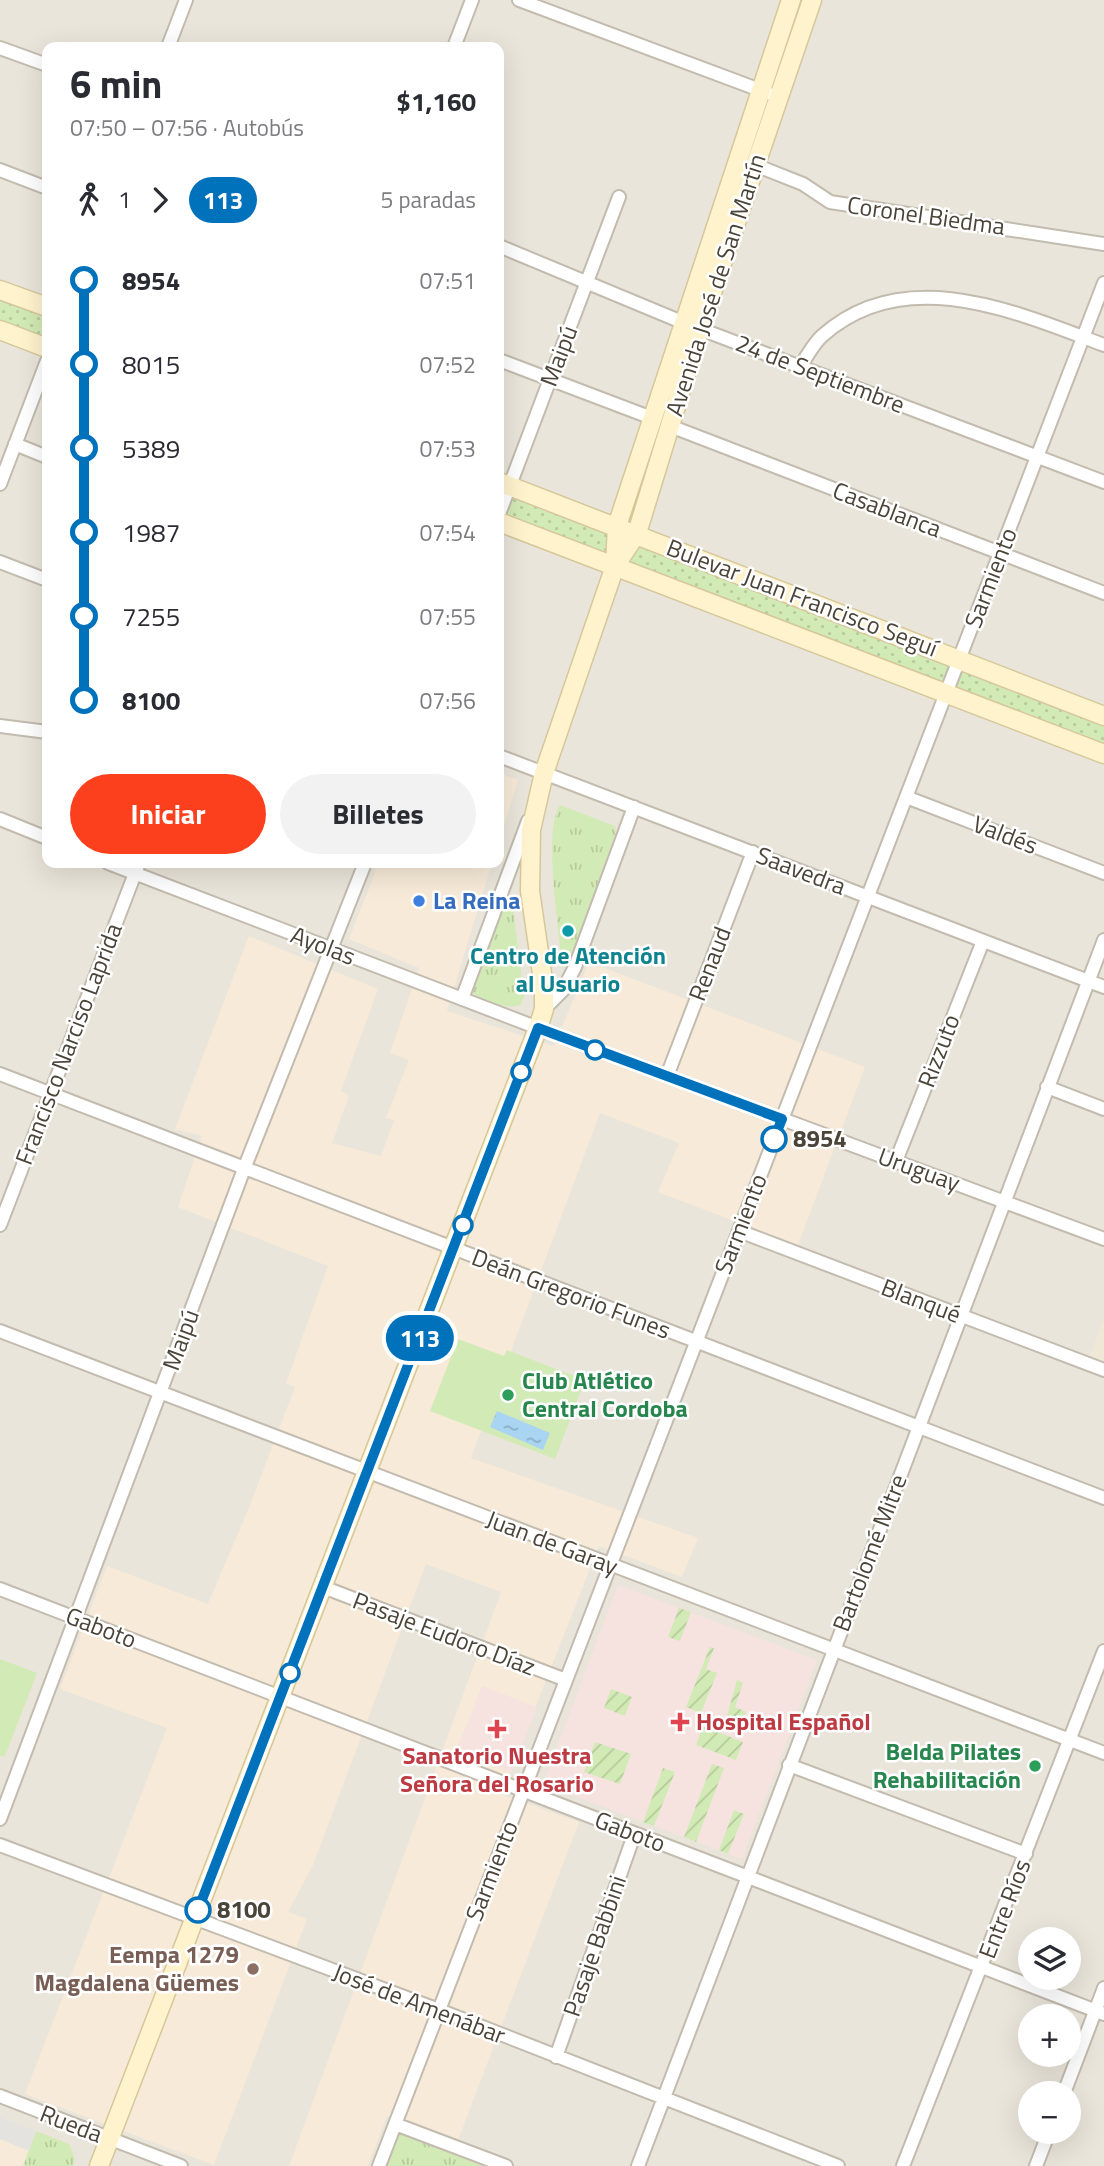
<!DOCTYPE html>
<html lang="es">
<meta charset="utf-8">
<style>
:root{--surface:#fff;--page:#f2f2f3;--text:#2b2b33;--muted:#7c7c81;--accent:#fc3f1d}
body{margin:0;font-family:"Titillium Web",sans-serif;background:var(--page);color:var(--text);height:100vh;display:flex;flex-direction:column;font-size:26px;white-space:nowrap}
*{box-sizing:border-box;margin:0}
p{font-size:23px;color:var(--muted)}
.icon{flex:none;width:38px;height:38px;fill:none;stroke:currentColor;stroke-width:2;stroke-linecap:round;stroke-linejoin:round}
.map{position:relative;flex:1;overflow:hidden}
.sheet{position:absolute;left:42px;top:42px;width:462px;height:826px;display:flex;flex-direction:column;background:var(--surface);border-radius:14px;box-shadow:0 7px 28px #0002}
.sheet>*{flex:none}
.badge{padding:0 14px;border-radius:23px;font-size:24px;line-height:46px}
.controls{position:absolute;left:1018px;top:1927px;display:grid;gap:14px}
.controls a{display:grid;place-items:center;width:63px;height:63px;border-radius:50%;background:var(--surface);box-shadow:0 7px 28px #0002;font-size:35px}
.map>.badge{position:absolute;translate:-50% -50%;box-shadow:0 0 0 4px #fff}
.legs{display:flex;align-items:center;gap:10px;height:77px;padding:0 28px;font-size:23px}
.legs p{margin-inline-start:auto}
.headline{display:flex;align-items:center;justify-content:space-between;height:119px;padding:0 28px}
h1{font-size:38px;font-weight:700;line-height:52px}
.button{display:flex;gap:14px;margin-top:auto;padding:14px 28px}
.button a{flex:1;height:80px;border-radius:42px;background:var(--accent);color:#fff;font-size:28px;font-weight:700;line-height:80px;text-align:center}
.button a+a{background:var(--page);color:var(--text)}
ul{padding:0 28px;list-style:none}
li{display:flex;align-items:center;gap:24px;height:84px;font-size:26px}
li i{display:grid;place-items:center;width:10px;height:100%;margin:0 9px;background:currentColor}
li i::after{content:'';width:18px;height:18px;margin:-9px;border:5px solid;border-radius:50%;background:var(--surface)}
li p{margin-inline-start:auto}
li:first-child i{background:linear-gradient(#0000 50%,currentColor 0)}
li:last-child i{background:linear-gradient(currentColor 50%,#0000 0)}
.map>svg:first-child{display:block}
.residential{fill:#eae5da;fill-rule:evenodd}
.commercial{fill:#f7ead8}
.education{fill:#efe8d6}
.medical{fill:#f6e3e0}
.grass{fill:url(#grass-dots)}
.park{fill:url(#park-tufts)}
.garden{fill:url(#garden-furrows)}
.pitch{fill:#d2eab5}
.parking{fill:#e5e3e0}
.water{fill:url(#water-ripples)}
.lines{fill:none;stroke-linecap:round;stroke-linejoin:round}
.minor-casing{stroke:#c2bbae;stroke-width:16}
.secondary-casing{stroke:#d6c79b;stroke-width:21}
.minor{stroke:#fff;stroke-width:12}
.secondary{stroke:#fff3cd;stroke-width:18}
.line-1-casing{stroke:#fff;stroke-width:16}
.line-1{stroke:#0072bc;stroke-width:10}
.shop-dot{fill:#3f7fe0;stroke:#fff;stroke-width:2.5}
.culture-dot{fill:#0f9aa8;stroke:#fff;stroke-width:2.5}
.stop-1-dot{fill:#fff;stroke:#0072bc;stroke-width:3.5}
.leisure-dot{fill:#2e9e5b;stroke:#fff;stroke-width:2.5}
.health-dot{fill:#e0444e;stroke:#fff;stroke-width:2.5}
.education-dot{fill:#8d6e63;stroke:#fff;stroke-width:2.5}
.labels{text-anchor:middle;stroke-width:5;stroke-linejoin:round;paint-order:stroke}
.street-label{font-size:24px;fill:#4b4439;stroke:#fff}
.shop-label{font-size:24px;font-weight:bold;fill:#366cbe;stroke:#fff;text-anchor:start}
.culture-label{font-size:24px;font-weight:bold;fill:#0d838f;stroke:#fff}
.stop-label{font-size:24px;font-weight:bold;fill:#4b4439;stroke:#fff;text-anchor:start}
.leisure-label{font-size:24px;font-weight:bold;fill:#27864d;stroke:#fff;text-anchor:start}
.health-label{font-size:24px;font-weight:bold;fill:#be3a42;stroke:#fff;text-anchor:start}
.education-label{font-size:24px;font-weight:bold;fill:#785e54;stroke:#fff;text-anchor:end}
</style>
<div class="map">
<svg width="1104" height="2166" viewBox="0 0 1104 2166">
<defs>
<pattern id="grass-dots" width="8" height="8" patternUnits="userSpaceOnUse" patternTransform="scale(1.75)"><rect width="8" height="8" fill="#d2eab5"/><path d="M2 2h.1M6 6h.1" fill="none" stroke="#b6ca9c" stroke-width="1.8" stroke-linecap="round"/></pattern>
<pattern id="park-tufts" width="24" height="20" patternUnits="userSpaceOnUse" patternTransform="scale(1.75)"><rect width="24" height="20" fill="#d2eab5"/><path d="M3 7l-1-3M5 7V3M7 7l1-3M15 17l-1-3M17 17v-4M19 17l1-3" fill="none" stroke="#b6ca9c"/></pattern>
<pattern id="garden-furrows" width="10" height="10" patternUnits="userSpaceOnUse" patternTransform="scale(1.75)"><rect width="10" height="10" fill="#d2eab5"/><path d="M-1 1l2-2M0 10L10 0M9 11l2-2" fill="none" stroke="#b6ca9c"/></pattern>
<pattern id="water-ripples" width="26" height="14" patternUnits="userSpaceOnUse" patternTransform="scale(1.75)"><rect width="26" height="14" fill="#a9d4f2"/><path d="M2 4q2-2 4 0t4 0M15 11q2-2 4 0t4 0" fill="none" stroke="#8caec5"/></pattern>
</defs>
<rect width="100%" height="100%" fill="#f6f3ec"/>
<!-- residential -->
<path class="residential" d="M0,0H1104V2166H0ZM47,47H499V863H47ZM1031,1939H1069V1978H1031ZM1031,2016H1069V2054H1031ZM1031,2093H1069V2132H1031Z"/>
<!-- commercial -->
<path class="commercial" d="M499,773L518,780L499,842Z
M379,863H492L447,1011L554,1046L589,962L865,1067L798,1245L658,1192L679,1143L600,1113L471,1458L698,1538L682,1577L599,1546L501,1794L579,1822L457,2143L387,2116L368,2166H289L501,1592L426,1564L313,1865L288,1912L307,1919L214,2165L25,2094L167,1728L60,1689L107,1566L208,1604L250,1505L295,1387L286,1383L328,1266L178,1207L202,1136L175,1129L249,936L378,989L341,1091L349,1096L332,1143L381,1156L394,1120L386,1118L409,1060L390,1053L419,968L349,939Z
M0,2139L29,2151L23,2166H0Z"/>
<!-- education -->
<path class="education" d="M1104,1319V1364L1089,1358Z"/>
<!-- medical -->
<path class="medical" d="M618,1585L817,1660L742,1859L543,1784Z
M482,1686L537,1707L511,1773L456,1751Z"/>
<!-- grass -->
<path class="grass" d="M0,290L47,307V348L0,330Z
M499,482L1104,716V754L499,522Z"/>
<!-- park -->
<path class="park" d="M560,805L615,826L616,832L567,968L562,967C560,933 542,830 560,805Z
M507,899H512L524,997L520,1005C506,1010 481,1001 471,991L503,902Z
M36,2131L69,2144L75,2159L73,2166H23Z
M398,2133L483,2166H385Z"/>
<!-- garden -->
<path class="garden" d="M679,1608L691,1612L680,1641L668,1637Z
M710,1647L714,1648L706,1669L717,1673L701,1713L686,1707Z
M737,1680L743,1683L735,1707L746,1712L741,1725L726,1720Z
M611,1689L632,1697L625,1716L604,1708Z
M703,1726L743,1742L736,1760L696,1745Z
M595,1742L631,1754L620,1784L584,1772Z
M712,1764L724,1768L696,1842L684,1837Z
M663,1768L675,1772L654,1826L643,1822Z
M734,1810L744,1814L728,1854L719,1850Z"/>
<!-- pitch -->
<path class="pitch" d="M458,1339L504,1356L507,1350L585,1380L555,1459L430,1411Z
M0,1659L37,1673L5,1756H0Z"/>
<!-- parking -->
<path class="parking" d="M0,2117L36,2131L29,2151L0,2139Z"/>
<!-- water -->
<path class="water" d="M497,1411L550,1433L543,1450L490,1427Z"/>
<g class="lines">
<!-- minor casing -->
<g class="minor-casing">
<path id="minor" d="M519,0L768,93
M168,47L186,0
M454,47L472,0
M0,48L47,65
M755,165L803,184L830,202L1104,244
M0,170L47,188
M499,246L682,322L1104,482
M499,360L652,418
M800,366C807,357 813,344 822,336C904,262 1016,312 1104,345
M670,426L1104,593
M15,444L47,457
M0,484L47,361
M499,514L619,197
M0,562L47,580
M0,726L47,732
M499,756L1104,987
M906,797L1104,873
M0,819L47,838
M108,863L538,1028L1104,1239
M462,999L528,821
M544,1009L563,990L575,967L634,807
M0,1074L1104,1498
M667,1076L753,852
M1047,1087L1104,1109
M896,1161L983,941
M0,1225L139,863
M739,1231L1104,1370
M0,1331L1104,1753
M323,1587L566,1680
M0,1589L1104,2014
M789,1765L1026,1854
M0,1819L244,1169L365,863
M0,1845L439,2010L838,2166
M556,2057L634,1835
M1064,2093L1104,1988
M0,2096L181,2166
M395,2124L506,2166
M379,2166L1104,283
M638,2166L1104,940
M903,2166L1104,1651
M1036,2166L1049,2132"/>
</g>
<!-- secondary casing -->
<g class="secondary-casing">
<path id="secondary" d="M0,290L47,307
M0,330L47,348
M499,482L1104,716
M499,522L1104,754
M615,566L617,526L791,0
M99,2166L538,1028L544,1009V987L530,891L531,830L544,773L615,566L637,533L700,328L812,0"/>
</g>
<!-- minor -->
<use href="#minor" class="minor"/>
<!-- secondary -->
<use href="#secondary" class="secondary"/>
</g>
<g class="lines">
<!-- line-1 casing -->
<g class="line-1-casing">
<path id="line-1" d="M198,1910L538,1028L782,1119L774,1139"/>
</g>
<!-- line-1 -->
<use href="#line-1" class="line-1"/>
</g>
<!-- markers -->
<circle class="shop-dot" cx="419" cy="901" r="7"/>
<circle class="culture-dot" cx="568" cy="931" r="7"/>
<g class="stop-1-dot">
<circle cx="595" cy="1050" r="9"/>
<circle cx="521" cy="1072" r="9"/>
<circle cx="774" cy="1139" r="12"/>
<circle cx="463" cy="1225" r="9"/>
<circle cx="290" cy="1673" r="9"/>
<circle cx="198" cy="1910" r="12"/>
</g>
<g class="leisure-dot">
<circle cx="508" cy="1395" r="7"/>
<circle cx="1035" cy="1766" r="7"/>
</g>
<g class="health-dot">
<path d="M676.5 1711.5h7v7h7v7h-7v7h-7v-7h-7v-7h7z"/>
<path d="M493.5 1718.5h7v7h7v7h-7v7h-7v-7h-7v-7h7z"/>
</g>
<circle class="education-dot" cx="253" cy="1969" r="7"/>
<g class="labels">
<!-- street labels -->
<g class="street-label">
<text transform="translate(926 216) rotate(8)" y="8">Coronel Biedma</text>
<text transform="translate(716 285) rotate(-72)" y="8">Avenida José de San Martín</text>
<text transform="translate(559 356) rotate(-69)" y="8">Maipú</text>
<text transform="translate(820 374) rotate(21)" y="8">24 de Septiembre</text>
<text transform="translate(887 510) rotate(21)" y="8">Casablanca</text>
<text transform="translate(991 578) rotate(-69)" y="8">Sarmiento</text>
<text transform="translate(802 598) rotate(21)" y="8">Bulevar Juan Francisco Seguí</text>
<text transform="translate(1005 835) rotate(21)" y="8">Valdés</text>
<text transform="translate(801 871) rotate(21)" y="8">Saavedra</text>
<text transform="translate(323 946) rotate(21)" y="8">Ayolas</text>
<text transform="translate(710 964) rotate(-69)" y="8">Renaud</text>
<text transform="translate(69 1044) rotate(-69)" y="8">Francisco Narciso Laprida</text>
<text transform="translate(939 1051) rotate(-69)" y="8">Rizzuto</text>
<text transform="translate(919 1170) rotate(20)" y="8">Uruguay</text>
<text transform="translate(741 1224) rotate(-69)" y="8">Sarmiento</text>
<text transform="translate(571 1294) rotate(21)" y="8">Deán Gregorio Funes</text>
<text transform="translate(921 1301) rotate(21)" y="8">Blanqué</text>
<text transform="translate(181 1340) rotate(-70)" y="8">Maipú</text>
<text transform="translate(552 1543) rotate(21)" y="8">Juan de Garay</text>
<text transform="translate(870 1553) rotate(-69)" y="8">Bartolomé Mitre</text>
<text transform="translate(101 1628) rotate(21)" y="8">Gaboto</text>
<text transform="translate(444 1634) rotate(21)" y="8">Pasaje Eudoro Díaz</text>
<text transform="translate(630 1832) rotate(21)" y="8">Gaboto</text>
<text transform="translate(492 1871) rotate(-69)" y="8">Sarmiento</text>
<text transform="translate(1005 1909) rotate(-69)" y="8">Entre Ríos</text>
<text transform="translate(595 1946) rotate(-71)" y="8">Pasaje Babbini</text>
<text transform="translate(419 2004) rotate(21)" y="8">José de Amenábar</text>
<text transform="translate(71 2124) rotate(21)" y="8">Rueda</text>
</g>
<!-- shop labels -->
<g class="shop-label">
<text x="433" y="909">La Reina</text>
</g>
<!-- culture labels -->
<g class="culture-label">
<text x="568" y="964">Centro de Atención<tspan x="568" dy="28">al Usuario</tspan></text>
</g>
<!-- stop labels -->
<g class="stop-label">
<text x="793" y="1147">8954</text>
<text x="217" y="1918">8100</text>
</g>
<!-- leisure labels -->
<g class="leisure-label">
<text x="522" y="1389">Club Atlético<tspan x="522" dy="28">Central Cordoba</tspan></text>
<text x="1021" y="1760" text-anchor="end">Belda Pilates<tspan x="1021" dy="28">Rehabilitación</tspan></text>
</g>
<!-- health labels -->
<g class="health-label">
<text x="696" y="1730">Hospital Español</text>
<text x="497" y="1764" text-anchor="middle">Sanatorio Nuestra<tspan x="497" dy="28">Señora del Rosario</tspan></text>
</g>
<!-- education labels -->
<g class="education-label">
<text x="239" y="1963">Eempa 1279<tspan x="239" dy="28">Magdalena Güemes</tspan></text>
</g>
</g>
</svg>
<div class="controls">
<a><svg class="icon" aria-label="layers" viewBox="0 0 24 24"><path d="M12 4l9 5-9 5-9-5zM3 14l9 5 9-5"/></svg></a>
<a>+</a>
<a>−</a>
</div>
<b class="badge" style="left:420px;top:1338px;background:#0072bc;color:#fff">113</b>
<section class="sheet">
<div class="headline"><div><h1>6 min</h1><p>07:50 – 07:56 · Autobús</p></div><b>$1,160</b></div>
<div class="legs"><svg class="icon" aria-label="walk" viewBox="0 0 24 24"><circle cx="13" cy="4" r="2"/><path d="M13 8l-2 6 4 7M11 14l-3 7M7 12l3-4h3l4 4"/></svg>1<svg class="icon" aria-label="forward" viewBox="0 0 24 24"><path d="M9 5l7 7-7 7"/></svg><b class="badge" style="background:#0072bc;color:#fff">113</b><p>5 paradas</p></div>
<ul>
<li><i style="color:#0072bc"></i><b>8954</b><p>07:51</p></li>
<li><i style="color:#0072bc"></i><span>8015</span><p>07:52</p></li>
<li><i style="color:#0072bc"></i><span>5389</span><p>07:53</p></li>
<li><i style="color:#0072bc"></i><span>1987</span><p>07:54</p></li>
<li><i style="color:#0072bc"></i><span>7255</span><p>07:55</p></li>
<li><i style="color:#0072bc"></i><b>8100</b><p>07:56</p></li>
</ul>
<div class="button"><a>Iniciar</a><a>Billetes</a></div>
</section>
</div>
